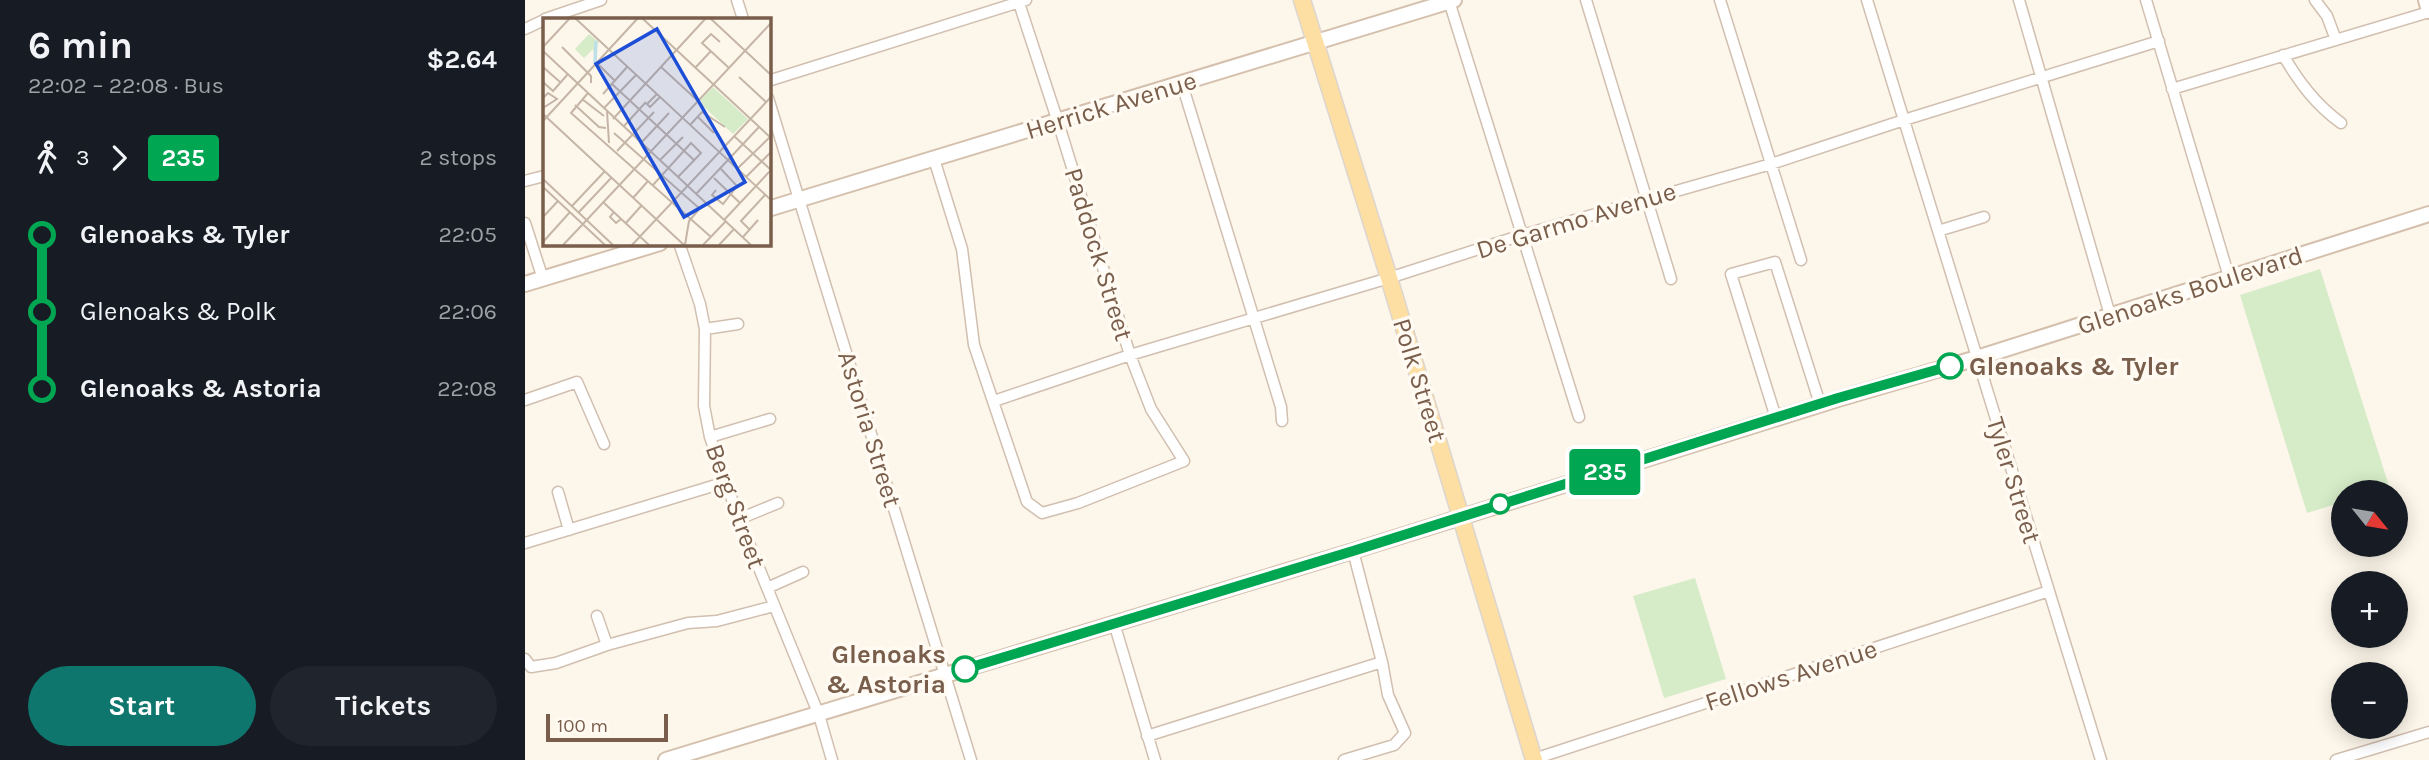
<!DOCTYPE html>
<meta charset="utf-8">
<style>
:root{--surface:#171b24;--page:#20242c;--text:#f1f3f6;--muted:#9ea1a6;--accent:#0f766e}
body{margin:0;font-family:Karla,sans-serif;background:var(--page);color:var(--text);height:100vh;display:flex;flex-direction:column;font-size:26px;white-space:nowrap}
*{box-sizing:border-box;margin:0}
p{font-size:23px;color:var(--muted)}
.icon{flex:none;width:38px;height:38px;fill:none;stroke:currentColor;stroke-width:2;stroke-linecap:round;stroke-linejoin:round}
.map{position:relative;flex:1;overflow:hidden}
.sheet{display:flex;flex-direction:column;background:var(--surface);width:525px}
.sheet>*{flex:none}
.badge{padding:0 14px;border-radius:5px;font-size:24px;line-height:46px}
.needle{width:46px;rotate:120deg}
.fabs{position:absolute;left:1806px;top:480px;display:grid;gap:14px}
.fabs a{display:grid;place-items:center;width:77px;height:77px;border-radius:50%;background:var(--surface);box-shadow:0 4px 18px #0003;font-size:35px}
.scale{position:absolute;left:21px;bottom:18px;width:122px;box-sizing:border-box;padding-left:7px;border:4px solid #7a5e4c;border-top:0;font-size:19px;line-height:24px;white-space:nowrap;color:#7a5e4c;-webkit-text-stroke:5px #fffaf2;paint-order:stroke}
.map>.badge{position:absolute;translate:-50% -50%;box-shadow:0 0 0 4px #fff}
.legs{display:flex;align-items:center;gap:10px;height:77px;padding:0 28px;font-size:23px}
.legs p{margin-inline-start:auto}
.overview{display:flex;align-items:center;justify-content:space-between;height:119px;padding:0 28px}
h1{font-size:38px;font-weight:700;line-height:52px}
.button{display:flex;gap:14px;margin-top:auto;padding:14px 28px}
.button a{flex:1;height:80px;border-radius:42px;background:var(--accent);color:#fff;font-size:28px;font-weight:700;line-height:80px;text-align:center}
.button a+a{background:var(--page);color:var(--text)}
ul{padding:0 28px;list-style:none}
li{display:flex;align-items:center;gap:24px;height:77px;font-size:26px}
li i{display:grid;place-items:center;width:10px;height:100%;margin:0 9px;background:currentColor}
li i::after{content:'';width:18px;height:18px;margin:-9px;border:5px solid;border-radius:50%;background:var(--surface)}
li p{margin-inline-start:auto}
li:first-child i{background:linear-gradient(#0000 50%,currentColor 0)}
li:last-child i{background:linear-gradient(currentColor 50%,#0000 0)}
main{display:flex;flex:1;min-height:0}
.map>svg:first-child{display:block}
.green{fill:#d6ecc8}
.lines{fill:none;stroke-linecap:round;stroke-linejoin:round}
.street-casing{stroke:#d1bfaf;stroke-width:13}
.secondary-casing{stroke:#d4c0ad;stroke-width:18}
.primary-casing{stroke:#dcd5d0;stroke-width:19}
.street{stroke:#fff;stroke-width:10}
.secondary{stroke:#fff;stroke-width:14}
.primary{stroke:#fddea3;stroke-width:16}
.line-1-casing{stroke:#fff;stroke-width:16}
.line-1{stroke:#00a651;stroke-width:10}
.stop-1-dot{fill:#fff;stroke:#00a651;stroke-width:3.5}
.labels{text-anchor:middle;stroke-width:7;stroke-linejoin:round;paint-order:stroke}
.street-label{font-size:26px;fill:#7a5e4c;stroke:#fffaf2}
.stop-label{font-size:26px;font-weight:bold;fill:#7a5e4c;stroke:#fffaf2;text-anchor:start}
.inset-river{fill:none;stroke:#bee1e9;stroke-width:3.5}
.inset-road{fill:none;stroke:#c5b5a6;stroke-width:2}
.view{fill:#1d4ed8;fill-opacity:0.15;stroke:#1d4ed8;stroke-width:3.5}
.inset-edge{fill:none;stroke:#7a5e4c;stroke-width:3.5}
</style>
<main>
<section class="sheet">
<div class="overview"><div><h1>6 min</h1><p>22:02 – 22:08 · Bus</p></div><b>$2.64</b></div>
<div class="legs"><svg class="icon" aria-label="walk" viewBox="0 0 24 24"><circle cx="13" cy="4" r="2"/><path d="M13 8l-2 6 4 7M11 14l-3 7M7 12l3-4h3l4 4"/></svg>3<svg class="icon" aria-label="forward" viewBox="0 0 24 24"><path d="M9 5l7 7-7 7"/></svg><b class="badge" style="background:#00a651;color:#fff">235</b><p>2 stops</p></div>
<ul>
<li><i style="color:#00a651"></i><b>Glenoaks &amp; Tyler</b><p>22:05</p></li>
<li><i style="color:#00a651"></i><span>Glenoaks &amp; Polk</span><p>22:06</p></li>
<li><i style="color:#00a651"></i><b>Glenoaks &amp; Astoria</b><p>22:08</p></li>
</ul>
<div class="button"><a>Start</a><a>Tickets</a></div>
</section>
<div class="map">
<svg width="1904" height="760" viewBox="0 0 1904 760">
<rect width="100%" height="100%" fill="#fdf7eb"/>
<!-- green -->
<path class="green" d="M1795,269L1865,489L1854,492H1818V502L1782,513L1715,295Z
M1170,578L1201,679L1139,698L1108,596Z"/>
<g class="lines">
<!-- street casing -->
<g class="street-casing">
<path id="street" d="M212,0L218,19
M1061,0L1146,279
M1195,0L1276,260
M1342,0L1576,760
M1494,0L1585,315
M1621,0L1704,277
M1790,0L1802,16L1811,40
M924,1L1054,417
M20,19L76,0
M0,29L19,20
M1758,55C1774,82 1790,104 1816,123
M243,81L501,0
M657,84L756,407L757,421
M1647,89L1904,12
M243,98L446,760
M409,159L437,249L449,345L502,502L517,513L553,503L659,461L626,409L605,355L533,122L493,0
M0,181L19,176
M0,223L18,279
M1413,231L1459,217
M154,243L175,304L180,329L179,406L185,437L214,519L294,715L307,760
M180,329L213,324
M0,400L52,382L79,444
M469,401L605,355L864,278L997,235L1246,164L1379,120L1634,41
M1251,418L1206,274L1250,262L1295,404
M185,437L245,419
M33,492L44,530
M214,519L253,503
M0,543L201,482
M242,588L278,572
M72,616L82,645
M589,623L630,760
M0,659L6,667L31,663L82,645L163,623L192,621L249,606
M622,736L857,662
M1009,759L1524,591
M819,760L869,745L880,733L863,695L857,662L828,551
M1811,760L1904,732"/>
</g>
<!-- secondary casing -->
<g class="secondary-casing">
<path id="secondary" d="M1901,0L1904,11
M243,209L929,0
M0,284L135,243
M141,760L828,551L1313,399L1452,358L1904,214"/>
</g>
<!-- primary casing -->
<g class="primary-casing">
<path id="primary" d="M777,0L864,278L1009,760"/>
</g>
<!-- street -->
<use href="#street" class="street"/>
<!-- secondary -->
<use href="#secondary" class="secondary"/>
<!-- primary -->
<use href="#primary" class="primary"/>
</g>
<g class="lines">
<!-- line-1 casing -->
<g class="line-1-casing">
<path id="line-1" d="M440,669L828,551L1313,398L1425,366"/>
</g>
<!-- line-1 -->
<use href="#line-1" class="line-1"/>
</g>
<!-- markers -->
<g class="stop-1-dot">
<circle cx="1425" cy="366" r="12"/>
<circle cx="975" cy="504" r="9"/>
<circle cx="440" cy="669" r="12"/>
</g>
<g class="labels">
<!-- street labels -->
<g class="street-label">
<text transform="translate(586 105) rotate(-17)" y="9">Herrick Avenue</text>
<text transform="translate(1051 220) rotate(-17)" y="9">De Garmo Avenue</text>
<text transform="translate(574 254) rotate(73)" y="9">Paddock Street</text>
<text transform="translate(1665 290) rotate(-18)" y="9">Glenoaks Boulevard</text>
<text transform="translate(895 380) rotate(73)" y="9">Polk Street</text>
<text transform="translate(345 429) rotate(73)" y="9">Astoria Street</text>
<text transform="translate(1489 480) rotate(73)" y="9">Tyler Street</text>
<text transform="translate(211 506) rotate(70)" y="9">Berg Street</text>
<text transform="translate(1266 675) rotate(-18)" y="9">Fellows Avenue</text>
</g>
<!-- stop labels -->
<g class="stop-label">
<text x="1444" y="375">Glenoaks &amp; Tyler</text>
<text x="421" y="663" text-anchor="end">Glenoaks<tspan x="421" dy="30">&amp; Astoria</tspan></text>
</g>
</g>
<!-- overview -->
<g transform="translate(18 18)">
<rect width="228" height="228" fill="#fdf7eb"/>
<path d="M46,16L56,24L51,32L53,46L50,31L41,40L32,31ZM170,69L205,101L190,116L160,88L158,82Z" fill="#d6ecc8"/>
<path class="inset-river" d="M52,45L53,23"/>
<path class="inset-road" d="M32,0L228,182M99,0L228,120M167,0L228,57M177,24L168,16L159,25L186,50M0,29L27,0M19,29L48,58V65M0,33L208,227M54,45L72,63M0,49L17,64M118,49L155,83M152,50L168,33M196,59L223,84M0,64L10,73L25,56M69,66L152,143M45,75L28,95L168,219M60,76L84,49M114,76L104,86L107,89L117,79M0,80L5,75L14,81L0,90M39,81L61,98M32,87L56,109L63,110M61,90L93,57M64,93L66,125M0,96L141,227M155,99L171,115M70,101L163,0M0,103L95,0M147,107L159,94L182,109M81,108L103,84M71,115L157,191M191,118L228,152M98,125L126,95M74,133L111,94M117,142L140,119M194,151L227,119M203,159L228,134M171,160L197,185M0,161L70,227M110,167L148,125L158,135L135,159M0,169L62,227M173,172L169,177L180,186L194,168L178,151M153,176L216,109M90,180L105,163M60,184L106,227M29,188L62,153M36,194L69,159M71,194L67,199L73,205L78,201M0,199L15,183M181,202L228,152M40,206L228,5M82,206L99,187M206,211L198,203L222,177M200,219L215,202M0,224L27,194M20,227L40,206M89,227L228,79M142,227L146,203L158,189M160,227L183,203M176,227L191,211"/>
<path class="view" d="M114,11L202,164L141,199L53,46Z"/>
<rect width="228" height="228" class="inset-edge"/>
</g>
</svg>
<div class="fabs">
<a><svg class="needle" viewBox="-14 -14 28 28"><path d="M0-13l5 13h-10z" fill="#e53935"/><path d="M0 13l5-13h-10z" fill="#9ea1a6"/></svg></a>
<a>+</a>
<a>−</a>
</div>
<div class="scale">100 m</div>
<b class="badge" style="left:1080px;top:472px;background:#00a651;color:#fff">235</b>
</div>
</main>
